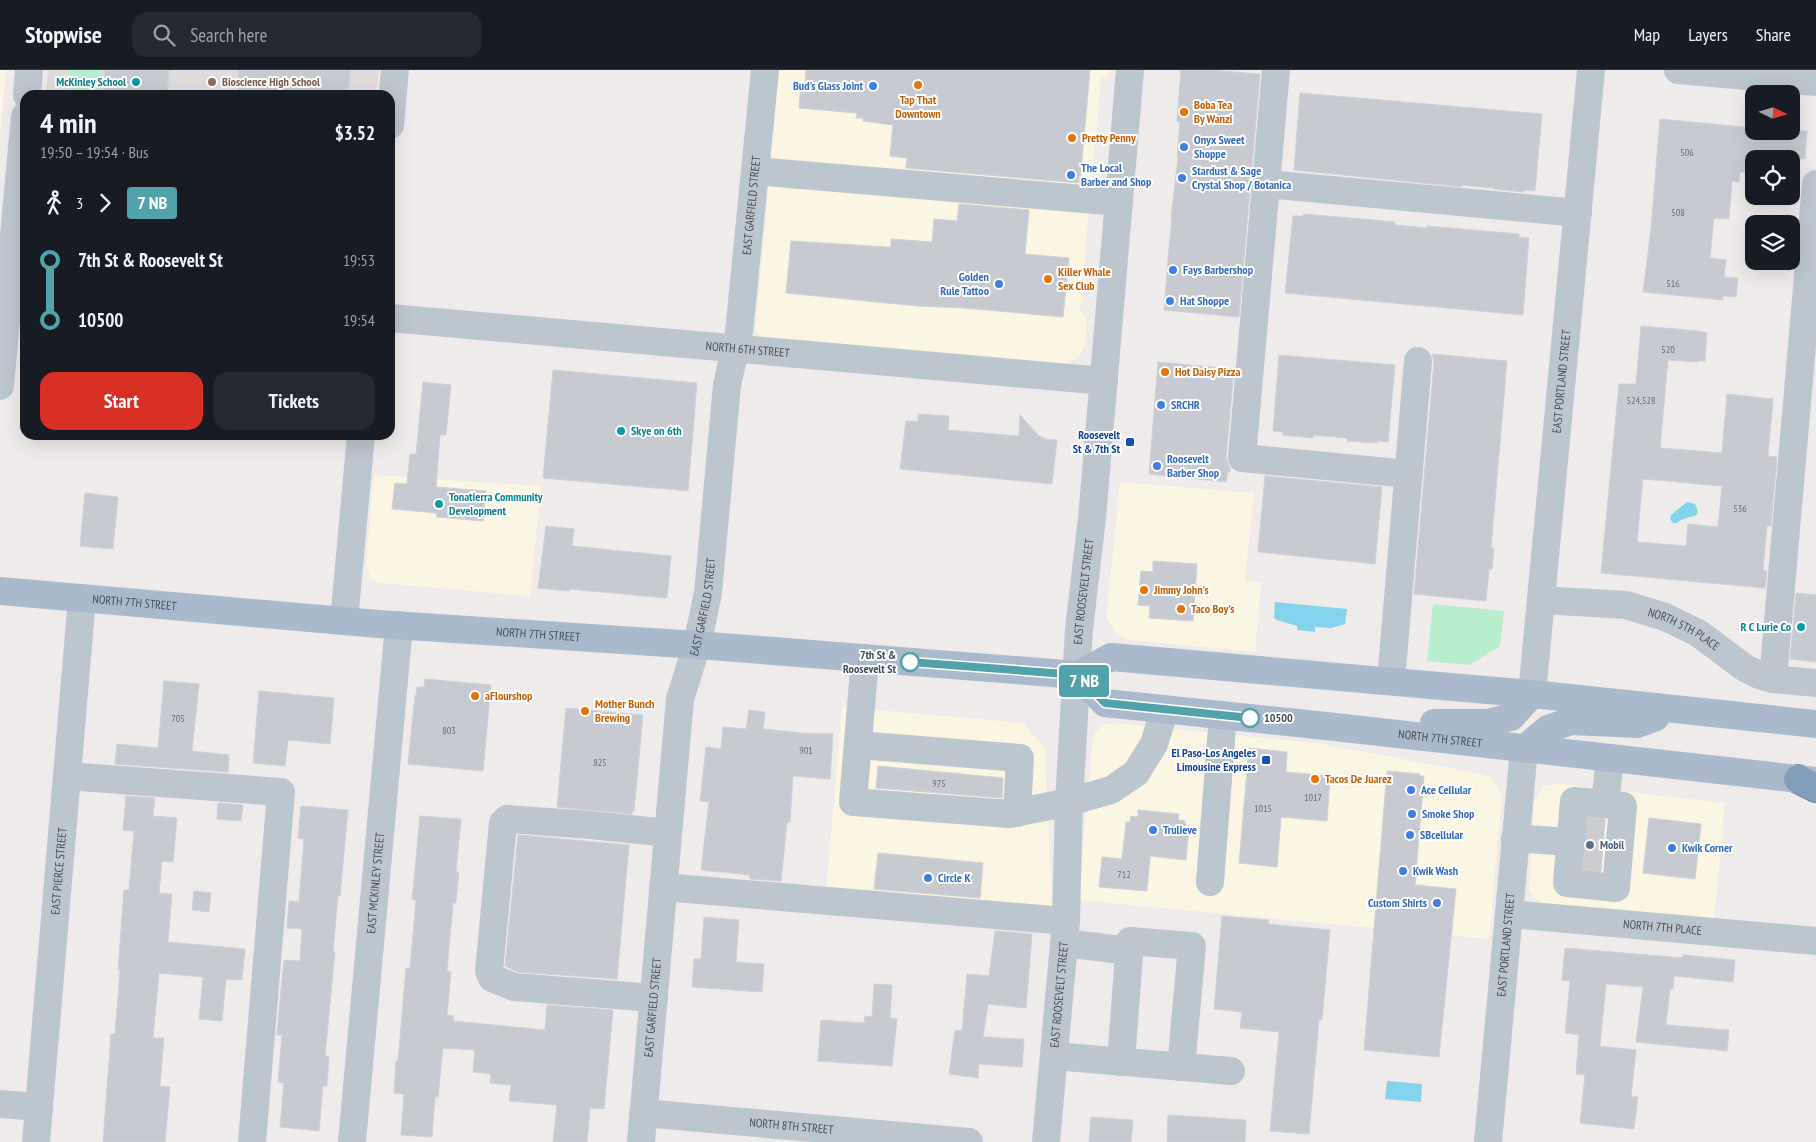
<!DOCTYPE html>
<meta charset="utf-8">
<style>
:root{--surface:#171b24;--page:#242831;--text:#f1f3f6;--muted:#9ea1a6;--line:#363941;--accent:#d93025}
body{margin:0;font-family:"PT Sans Narrow",sans-serif;background:var(--page);color:var(--text);height:100vh;display:flex;flex-direction:column;font-size:19px;white-space:nowrap}
*{box-sizing:border-box;margin:0}
p{font-size:16px;color:var(--muted)}
.icon{flex:none;width:28px;height:28px;fill:none;stroke:currentColor;stroke-width:2;stroke-linecap:round;stroke-linejoin:round}
.map{position:relative;flex:1;overflow:hidden}
.details{position:absolute;left:20px;top:20px;width:375px;height:350px;display:flex;flex-direction:column;background:var(--surface);border-radius:15px;box-shadow:0 5px 20px #0002}
.details>*{flex:none}
.badge{padding:0 10px;border-radius:4px;font-size:18px;line-height:32px}
.needle{width:32px;rotate:95deg}
.buttons{position:absolute;left:1745px;top:15px;display:grid;gap:10px}
.buttons a{display:grid;place-items:center;width:55px;height:55px;border-radius:10px;background:var(--surface);box-shadow:0 5px 20px #0002;font-size:25px}
.map>.badge{position:absolute;translate:-50% -50%;box-shadow:0 0 0 2px #fff}
.legs{display:flex;align-items:center;gap:8px;height:55px;padding:0 20px;font-size:16px}
.legs p{margin-inline-start:auto}
.overview{display:flex;align-items:center;justify-content:space-between;height:85px;padding:0 20px}
h1{font-size:28px;font-weight:700;line-height:38px}
.action{display:flex;gap:10px;margin-top:auto;padding:10px 20px}
.action a{flex:1;height:58px;border-radius:15px;background:var(--accent);color:#fff;font-size:20px;font-weight:700;line-height:58px;text-align:center}
.action a+a{background:var(--page);color:var(--text)}
ul{padding:0 20px;list-style:none}
li{display:flex;align-items:center;gap:18px;height:60px;font-size:19px}
li i{display:grid;place-items:center;width:8px;height:100%;margin:0 6px;background:currentColor}
li i::after{content:'';width:12px;height:12px;margin:-6px;border:4px solid;border-radius:50%;background:var(--surface)}
li p{margin-inline-start:auto}
li:first-child i{background:linear-gradient(#0000 50%,currentColor 0)}
li:last-child i{background:linear-gradient(currentColor 50%,#0000 0)}
header{display:flex;align-items:center;gap:30px;box-sizing:border-box;height:70px;padding:0 25px;background:var(--surface);border-bottom:1px solid var(--line)}
header strong{font-size:24px}
nav{display:flex;gap:28px;margin-inline-start:auto;font-size:18px}
.search{width:350px;height:45px;background:var(--page);display:flex;align-items:center;gap:12px;box-sizing:border-box;padding:0 18px;border-radius:15px;color:var(--muted);font-size:19px}
.map>svg:first-child{display:block}
.commercial{fill:#fbf5e3}
.education{fill:#e0dcdd}
.green{fill:#b8eece}
.water{fill:#84d3ec}
.building{fill:#c8cad1;stroke:#cfd1d8;fill-rule:evenodd}
.lines{fill:none;stroke-linecap:round;stroke-linejoin:round}
.minor-tunnel{stroke:#cdccce;stroke-width:28;stroke-dasharray:28 14;stroke-linecap:butt}
.highway-casing{stroke:#6d87a7;stroke-width:30}
.minor{stroke:#bcc6cf;stroke-width:28}
.major{stroke:#aabacc;stroke-width:28}
.highway{stroke:#829cbc;stroke-width:28}
.line-1-casing{stroke:#fff;stroke-width:11}
.line-1{stroke:#52a2ab;stroke-width:8}
.culture-dot{fill:#0f9aa8;stroke:#fff;stroke-width:2}
.education-dot{fill:#8d6e63;stroke:#fff;stroke-width:2}
.food-dot{fill:#e8710a;stroke:#fff;stroke-width:2}
.shop-dot{fill:#3f7fe0;stroke:#fff;stroke-width:2}
.transit-dot{fill:#1a4fb4;stroke:#fff;stroke-width:2}
.stop-1-dot{fill:#fff;stroke:#52a2ab;stroke-width:2.5}
.service-dot{fill:#5c6f8a;stroke:#fff;stroke-width:2}
.labels{text-anchor:middle;stroke-width:4;stroke-linejoin:round;paint-order:stroke}
.number-label{font-size:10px;fill:#656d77}
.culture-label{font-size:12px;font-weight:bold;fill:#0d838f;stroke:#fff;text-anchor:end}
.education-label{font-size:12px;font-weight:bold;fill:#785e54;stroke:#fff;text-anchor:start}
.shop-label{font-size:12px;font-weight:bold;fill:#366cbe;stroke:#fff;text-anchor:start}
.food-label{font-size:12px;font-weight:bold;fill:#c56008;stroke:#fff;text-anchor:start}
.street-label{font-size:12px;fill:#444e59;stroke:#fff}
.transit-label{font-size:12px;font-weight:bold;fill:#164399;stroke:#fff;text-anchor:end}
.stop-label{font-size:12px;font-weight:bold;fill:#444e59;stroke:#fff;text-anchor:end}
.service-label{font-size:12px;font-weight:bold;fill:#4e5e75;stroke:#fff;text-anchor:start}
</style>
<header>
<strong>Stopwise</strong>
<div class="search"><svg class="icon" aria-label="search" viewBox="0 0 24 24"><circle cx="10" cy="10" r="6"/><path d="M15 15l6 6"/></svg>Search here</div>
<nav><a>Map</a><a>Layers</a><a>Share</a></nav>
</header>
<div class="map">
<svg width="1816" height="1072" viewBox="0 0 1816 1072">
<rect width="100%" height="100%" fill="#efebeb"/>
<!-- commercial -->
<path class="commercial" d="M0,0H6L0,66Z
M779,0H1110L1108,7L1101,8L1080,240L1087,248L1086,273L1078,287L1065,294L764,268L757,263L756,254Z
M374,405L541,416L530,526L378,513L371,509L366,495Z
M1120,412L1254,423L1245,511L1261,513L1255,582L1129,570L1121,567L1114,560L1107,550V540Z
M842,637L1023,653L1045,679L1052,841L826,824Z
M1112,653L1316,673L1472,702L1491,707L1502,725L1489,869L1078,830L1092,677L1095,663L1101,655Z
M1559,714L1725,733L1714,849L1543,834L1536,829L1529,820L1534,731L1544,716Z"/>
<!-- education -->
<path class="education" d="M48,0H379L376,25H46Z"/>
<!-- green -->
<path class="green" d="M69,0H102L99,25H67Z
M1433,534L1504,541L1500,575L1497,578L1469,595L1427,591Z"/>
<!-- water -->
<path class="water" d="M1687,432L1695,434C1702,449 1693,445 1684,449C1681,449 1679,452 1677,453H1673L1670,449L1671,445Z
M1275,532L1347,539L1345,554L1331,558L1315,557V562L1297,560V556L1277,550L1274,548Z
M1387,1011L1422,1014L1421,1032L1385,1029Z"/>
<!-- building -->
<path class="building" d="M105,0H169L167,25H103Z
M239,0H350L349,18H345V25H237Z
M806,0H1090L1080,113L906,98L907,88L890,86L893,55L863,51V48H856L857,43L799,38L801,13H805Z
M1181,0H1208L1260,4L1239,247L1164,240L1168,188L1172,149L1171,148L1178,88H1177L1180,52L1177,51Z
M1300,23L1542,44L1535,121L1524,120V122L1494,119V118L1462,115V117L1294,100Z
M1660,49L1754,58V61H1807L1805,89H1754V103L1740,102L1739,112L1732,111L1729,149L1714,148L1710,188L1726,190L1724,207L1738,208L1736,227L1723,226V230L1643,222L1651,159Z
M959,134L1029,140L1025,184L1069,188L1063,247L965,238L917,236L786,223L791,171L888,177H891V169L932,172L934,149L957,151Z
M1304,144L1395,152V155L1427,158V156L1519,164V167L1529,168L1523,245L1285,223L1293,146H1303Z
M1641,256L1699,261L1707,263L1705,291H1697V292L1668,290L1660,378L1722,383L1727,324L1773,329L1768,386L1777,387L1771,456H1767L1763,500L1767,501L1765,518L1601,503L1619,314H1636ZM1643,409L1722,416L1718,457L1688,454L1686,476L1637,472Z
M1432,284L1507,291L1491,478H1494L1492,499H1489L1486,531L1414,524L1434,292Z
M1279,285L1395,295L1388,372L1377,371V373L1347,371V368L1313,365V368L1283,365V362L1273,361Z
M1158,292L1234,299L1226,387L1228,394L1230,398V402L1228,401L1226,412L1149,404Z
M553,300L697,313L688,421L543,408Z
M423,312L451,315L446,365H440L436,417L486,421L483,451L437,447L436,443L392,439L395,413L407,414L410,384H416Z
M918,344L949,346L948,360L1019,366L1020,345L1038,365L1046,369L1057,370L1052,414L900,399L906,351L918,352Z
M1265,406L1382,417L1375,494L1258,482Z
M85,423L118,427L113,479L80,476Z
M546,456L574,459L572,476L671,486L667,528L569,519V521L538,518Z
M1153,491L1197,494L1193,551L1149,548L1150,536L1138,535L1141,501L1153,502Z
M1796,523L1816,525V592L1790,589Z
M425,609L491,615L483,701L408,694L415,625L416,626L417,617H424Z
M164,611L199,614L192,681L229,685L228,702L115,694L117,674L158,678Z
M259,621L334,628L330,674L288,670L285,696L253,693Z
M566,638L643,645L634,741H632V744L557,737Z
M749,640L765,642L763,659L801,663L833,664L830,709L793,706L790,752H787L781,811L750,809V805L701,800L709,732L700,731L706,677L721,679L723,657L746,659Z
M1249,678L1287,682L1286,702L1330,706L1327,751L1281,747L1277,797L1239,793Z
M878,696L1003,708L1002,728L876,718Z
M1387,701L1420,704L1419,706H1424L1415,815L1456,819L1439,987L1364,980Z
M126,726L155,728L153,746L177,748L173,792L162,791L159,823L172,824L168,872L245,879L242,910L226,909L222,951L199,949L203,907L159,903L153,968H164L160,1016L170,1017L165,1072H103L111,964H115L120,900H118L124,820H129L134,761L123,760Z
M218,733L243,735L241,751L217,749Z
M301,736L348,740L340,826H338L333,882H335L325,986L329,987L327,1016H323L319,1061L280,1057L284,1013L278,1012L282,965H277L280,929L284,890L300,891L302,859L287,858L289,831L299,832L304,769L298,768Z
M1138,740L1179,744L1178,750L1185,751V755L1189,756L1186,790L1150,786L1147,821L1099,817L1102,787L1122,789L1126,752H1130L1131,746L1138,747Z
M420,746L461,749L456,802H459L456,833H453L447,901L451,902L447,945L454,946L453,951L545,960L547,935L613,940L604,1039L590,1038L587,1072H553L557,1035L509,1031L511,1015L490,1013L491,1004L473,1002L475,980L443,978L438,1027H435L432,1067L401,1065L404,1024L394,1023L396,991H398L406,898H410L416,830H412Z
M1588,748L1605,750L1601,801L1584,799Z
M1649,748L1701,754L1695,809L1643,803Z
M518,765L629,775L617,909L518,902L505,896Z
M878,783L983,793L980,828L874,819Z
M194,821L211,823L209,842L192,840Z
M1222,846L1269,850L1268,854L1330,860L1322,950H1319L1309,1064L1270,1061L1279,962L1240,958L1242,942L1214,939Z
M704,847L739,850L736,892L764,894L762,922L692,917L694,889H701Z
M995,861L1032,864L1026,938L988,934L983,967L1024,969L1022,997L979,994L978,1008L949,1004L955,960L962,961L967,904L989,906Z
M1565,878L1683,888V885L1735,890L1733,912L1674,906L1673,919H1670L1666,955L1729,960L1727,981L1636,972L1643,917L1606,914L1600,976L1636,980L1631,1027H1638L1634,1059L1580,1053L1585,1005L1576,1004L1579,965L1565,963L1570,911L1562,910Z
M874,914L892,915L890,948L897,949L892,996L818,991L821,950L864,953L865,946L872,947Z
M1168,1045L1246,1050L1245,1072H1167Z
M1091,1047L1133,1050L1131,1072H1089Z"/>
<g class="lines">
<!-- minor-tunnel -->
<path class="minor-tunnel" d="M1579,758L1604,760
M1577,790L1601,792"/>
<!-- highway casing -->
<g class="highway-casing">
<path id="highway" d="M1798,709L1816,718"/>
</g>
<!-- minor -->
<g class="minor">
<path d="M1276,0L1242,388L1409,404"/>
<path d="M1678,0L1816,12"/>
<path d="M27,25L29,0"/>
<path d="M390,55L395,0"/>
<path d="M755,101L1119,132"/>
<path d="M1266,114L1578,143"/>
<path id="s1" d="M390,248L1104,311"/>
<path d="M0,316L25,46"/>
<path id="s2" d="M1541,530L1626,535L1665,547L1698,563L1745,598L1759,605L1773,609L1816,613"/>
<path d="M344,551L361,365"/>
<path d="M865,588L853,732L1010,744L1069,732L1111,720L1136,703L1154,674L1161,651L1163,639"/>
<path d="M1773,609L1816,114"/>
<path d="M1391,611L1418,291"/>
<path id="s3" d="M1532,624L1591,0"/>
<path d="M858,675L1020,688L1017,743"/>
<path d="M67,706L281,722L252,1072"/>
<path d="M1605,734L1574,731L1567,813L1616,818L1623,736L1605,734L1610,688"/>
<path d="M1515,768L1569,772"/>
<path d="M1210,812L1223,645"/>
<path d="M663,817L1066,851"/>
<path id="s4" d="M1509,844L1816,871"/>
<path d="M1064,873L1130,881"/>
<path d="M654,928L514,917L492,908L489,901L503,753L507,749L591,755L668,763"/>
<path d="M1054,986L1231,1001"/>
<path d="M1121,992L1130,871L1192,876L1181,997"/>
<path d="M0,1034L39,1037"/>
<path id="s5" d="M643,1043L969,1072"/>
<path id="s6" d="M36,1072L82,528"/>
<path id="s7" d="M352,1072L399,555"/>
<path id="s8" d="M641,1072L680,629L697,575L708,523L727,315L739,262L765,0"/>
<path id="s9" d="M1046,1072L1066,851L1069,732L1079,559L1092,448L1130,0"/>
<path id="s10" d="M1488,1072L1524,679"/>
</g>
<!-- major -->
<g class="major">
<path id="s11" d="M0,521L378,554L697,575L1078,605L1111,587L1532,624L1816,654"/>
<path id="s12" d="M1078,605L1105,633L1326,656L1816,711"/>
<path d="M1434,653H1488L1511,647L1532,624"/>
<path d="M1524,679L1548,659L1571,651L1637,654L1656,647"/>
</g>
<!-- highway -->
<use href="#highway" class="highway"/>
</g>
<g class="lines">
<!-- line-1 casing -->
<g class="line-1-casing">
<path id="line-1" d="M910,592L1078,605L1105,633L1250,648"/>
</g>
<!-- line-1 -->
<use href="#line-1" class="line-1"/>
</g>
<!-- markers -->
<g class="culture-dot">
<circle cx="136" cy="12" r="5"/>
<circle cx="621" cy="361" r="5"/>
<circle cx="439" cy="434" r="5"/>
<circle cx="1801" cy="557" r="5"/>
</g>
<circle class="education-dot" cx="212" cy="12" r="5"/>
<g class="food-dot">
<circle cx="918" cy="15" r="5"/>
<circle cx="1184" cy="42" r="5"/>
<circle cx="1072" cy="68" r="5"/>
<circle cx="1048" cy="209" r="5"/>
<circle cx="1165" cy="302" r="5"/>
<circle cx="1144" cy="520" r="5"/>
<circle cx="1181" cy="539" r="5"/>
<circle cx="475" cy="626" r="5"/>
<circle cx="585" cy="641" r="5"/>
<circle cx="1315" cy="709" r="5"/>
</g>
<g class="shop-dot">
<circle cx="873" cy="16" r="5"/>
<circle cx="1184" cy="77" r="5"/>
<circle cx="1071" cy="105" r="5"/>
<circle cx="1182" cy="108" r="5"/>
<circle cx="1173" cy="200" r="5"/>
<circle cx="999" cy="214" r="5"/>
<circle cx="1170" cy="231" r="5"/>
<circle cx="1161" cy="335" r="5"/>
<circle cx="1157" cy="396" r="5"/>
<circle cx="1411" cy="720" r="5"/>
<circle cx="1412" cy="744" r="5"/>
<circle cx="1153" cy="760" r="5"/>
<circle cx="1410" cy="765" r="5"/>
<circle cx="1672" cy="778" r="5"/>
<circle cx="1403" cy="801" r="5"/>
<circle cx="928" cy="808" r="5"/>
<circle cx="1437" cy="833" r="5"/>
</g>
<g class="transit-dot">
<rect x="1125" y="367" width="10" height="10" rx="2.5"/>
<rect x="1261" y="685" width="10" height="10" rx="2.5"/>
</g>
<g class="stop-1-dot">
<circle cx="910" cy="592" r="9"/>
<circle cx="1250" cy="648" r="9"/>
</g>
<circle class="service-dot" cx="1590" cy="775" r="5"/>
<g class="labels">
<!-- number labels -->
<g class="number-label">
<text x="1687" y="86">506</text>
<text x="1678" y="146">508</text>
<text x="1673" y="217">516</text>
<text x="1668" y="283">520</text>
<text x="1641" y="334">524,528</text>
<text x="1740" y="442">536</text>
<text x="178" y="652">705</text>
<text x="449" y="664">803</text>
<text x="806" y="684">901</text>
<text x="600" y="696">825</text>
<text x="939" y="717">975</text>
<text x="1313" y="731">1017</text>
<text x="1263" y="742">1015</text>
<text x="1124" y="808">712</text>
</g>
<!-- culture labels -->
<g class="culture-label">
<text x="126" y="16">McKinley School</text>
<text x="631" y="365" text-anchor="start">Skye on 6th</text>
<text x="449" y="431" text-anchor="start">Tonatierra Community<tspan x="449" dy="14">Development</tspan></text>
<text x="1791" y="561">R C Lurie Co</text>
</g>
<!-- education labels -->
<g class="education-label">
<text x="222" y="16">Bioscience High School</text>
</g>
<!-- shop labels -->
<g class="shop-label">
<text x="863" y="20" text-anchor="end">Bud's Glass Joint</text>
<text x="1194" y="74">Onyx Sweet<tspan x="1194" dy="14">Shoppe</tspan></text>
<text x="1081" y="102">The Local<tspan x="1081" dy="14">Barber and Shop</tspan></text>
<text x="1192" y="105">Stardust &amp; Sage<tspan x="1192" dy="14">Crystal Shop / Botanica</tspan></text>
<text x="1183" y="204">Fays Barbershop</text>
<text x="989" y="211" text-anchor="end">Golden<tspan x="989" dy="14">Rule Tattoo</tspan></text>
<text x="1180" y="235">Hat Shoppe</text>
<text x="1171" y="339">SRCHR</text>
<text x="1167" y="393">Roosevelt<tspan x="1167" dy="14">Barber Shop</tspan></text>
<text x="1421" y="724">Ace Cellular</text>
<text x="1422" y="748">Smoke Shop</text>
<text x="1163" y="764">Trulieve</text>
<text x="1420" y="769">SBcellular</text>
<text x="1682" y="782">Kwik Corner</text>
<text x="1413" y="805">Kwik Wash</text>
<text x="938" y="812">Circle K</text>
<text x="1427" y="837" text-anchor="end">Custom Shirts</text>
</g>
<!-- food labels -->
<g class="food-label">
<text x="918" y="34" text-anchor="middle">Tap That<tspan x="918" dy="14">Downtown</tspan></text>
<text x="1194" y="39">Boba Tea<tspan x="1194" dy="14">By Wanzi</tspan></text>
<text x="1082" y="72">Pretty Penny</text>
<text x="1058" y="206">Killer Whale<tspan x="1058" dy="14">Sex Club</tspan></text>
<text x="1175" y="306">Hot Daisy Pizza</text>
<text x="1154" y="524">Jimmy John's</text>
<text x="1191" y="543">Taco Boy's</text>
<text x="485" y="630">aFlourshop</text>
<text x="595" y="638">Mother Bunch<tspan x="595" dy="14">Brewing</tspan></text>
<text x="1325" y="713">Tacos De Juarez</text>
</g>
<!-- street labels -->
<g class="street-label">
<text dy="4" stroke="none"><textPath href="#s8" startOffset="945">EAST GARFIELD STREET</textPath></text>
<text dy="4" stroke="none"><textPath href="#s1" startOffset="359">NORTH 6TH STREET</textPath></text>
<text dy="4" stroke="none"><textPath href="#s3" startOffset="314">EAST PORTLAND STREET</textPath></text>
<text dy="4" stroke="none"><textPath href="#s9" startOffset="552">EAST ROOSEVELT STREET</textPath></text>
<text dy="4" stroke="none"><textPath href="#s11" startOffset="135">NORTH 7TH STREET</textPath></text>
<text dy="4" stroke="none"><textPath href="#s8" startOffset="540">EAST GARFIELD STREET</textPath></text>
<text dy="4" stroke="none"><textPath href="#s2" startOffset="148">NORTH 5TH PLACE</textPath></text>
<text dy="4" stroke="none"><textPath href="#s11" startOffset="540">NORTH 7TH STREET</textPath></text>
<text dy="4" stroke="none"><textPath href="#s12" startOffset="376">NORTH 7TH STREET</textPath></text>
<text dy="4" stroke="none"><textPath href="#s6" startOffset="272">EAST PIERCE STREET</textPath></text>
<text dy="4" stroke="none"><textPath href="#s7" startOffset="260">EAST MCKINLEY STREET</textPath></text>
<text dy="4" stroke="none"><textPath href="#s4" startOffset="154">NORTH 7TH PLACE</textPath></text>
<text dy="4" stroke="none"><textPath href="#s10" startOffset="198">EAST PORTLAND STREET</textPath></text>
<text dy="4" stroke="none"><textPath href="#s9" startOffset="148">EAST ROOSEVELT STREET</textPath></text>
<text dy="4" stroke="none"><textPath href="#s8" startOffset="135">EAST GARFIELD STREET</textPath></text>
<text dy="4" stroke="none"><textPath href="#s5" startOffset="149">NORTH 8TH STREET</textPath></text>
</g>
<!-- transit labels -->
<g class="transit-label">
<text x="1120" y="369">Roosevelt<tspan x="1120" dy="14">St &amp; 7th St</tspan></text>
<text x="1256" y="687">El Paso-Los Angeles<tspan x="1256" dy="14">Limousine Express</tspan></text>
</g>
<!-- stop labels -->
<g class="stop-label">
<text x="896" y="589">7th St &amp;<tspan x="896" dy="14">Roosevelt St</tspan></text>
<text x="1264" y="652" text-anchor="start">10500</text>
</g>
<!-- service labels -->
<g class="service-label">
<text x="1600" y="779">Mobil</text>
</g>
</g>
</svg>
<div class="buttons">
<a><svg class="needle" viewBox="-14 -14 28 28"><path d="M0-13l5 13h-10z" fill="#e53935"/><path d="M0 13l5-13h-10z" fill="#9ea1a6"/></svg></a>
<a><svg class="icon" aria-label="locate" viewBox="0 0 24 24"><circle cx="12" cy="12" r="6"/><path d="M12 2v4M12 18v4M2 12h4M18 12h4"/></svg></a>
<a><svg class="icon" aria-label="layers" viewBox="0 0 24 24"><path d="M12 4l9 5-9 5-9-5zM3 14l9 5 9-5"/></svg></a>
</div>
<b class="badge" style="left:1084px;top:611px;background:#52a2ab;color:#fff">7 NB</b>
<section class="details">
<div class="overview"><div><h1>4 min</h1><p>19:50 – 19:54 · Bus</p></div><b>$3.52</b></div>
<div class="legs"><svg class="icon" aria-label="walk" viewBox="0 0 24 24"><circle cx="13" cy="4" r="2"/><path d="M13 8l-2 6 4 7M11 14l-3 7M7 12l3-4h3l4 4"/></svg>3<svg class="icon" aria-label="forward" viewBox="0 0 24 24"><path d="M9 5l7 7-7 7"/></svg><b class="badge" style="background:#52a2ab;color:#fff">7 NB</b></div>
<ul>
<li><i style="color:#52a2ab"></i><b>7th St &amp; Roosevelt St</b><p>19:53</p></li>
<li><i style="color:#52a2ab"></i><b>10500</b><p>19:54</p></li>
</ul>
<div class="action"><a>Start</a><a>Tickets</a></div>
</section>
</div>
